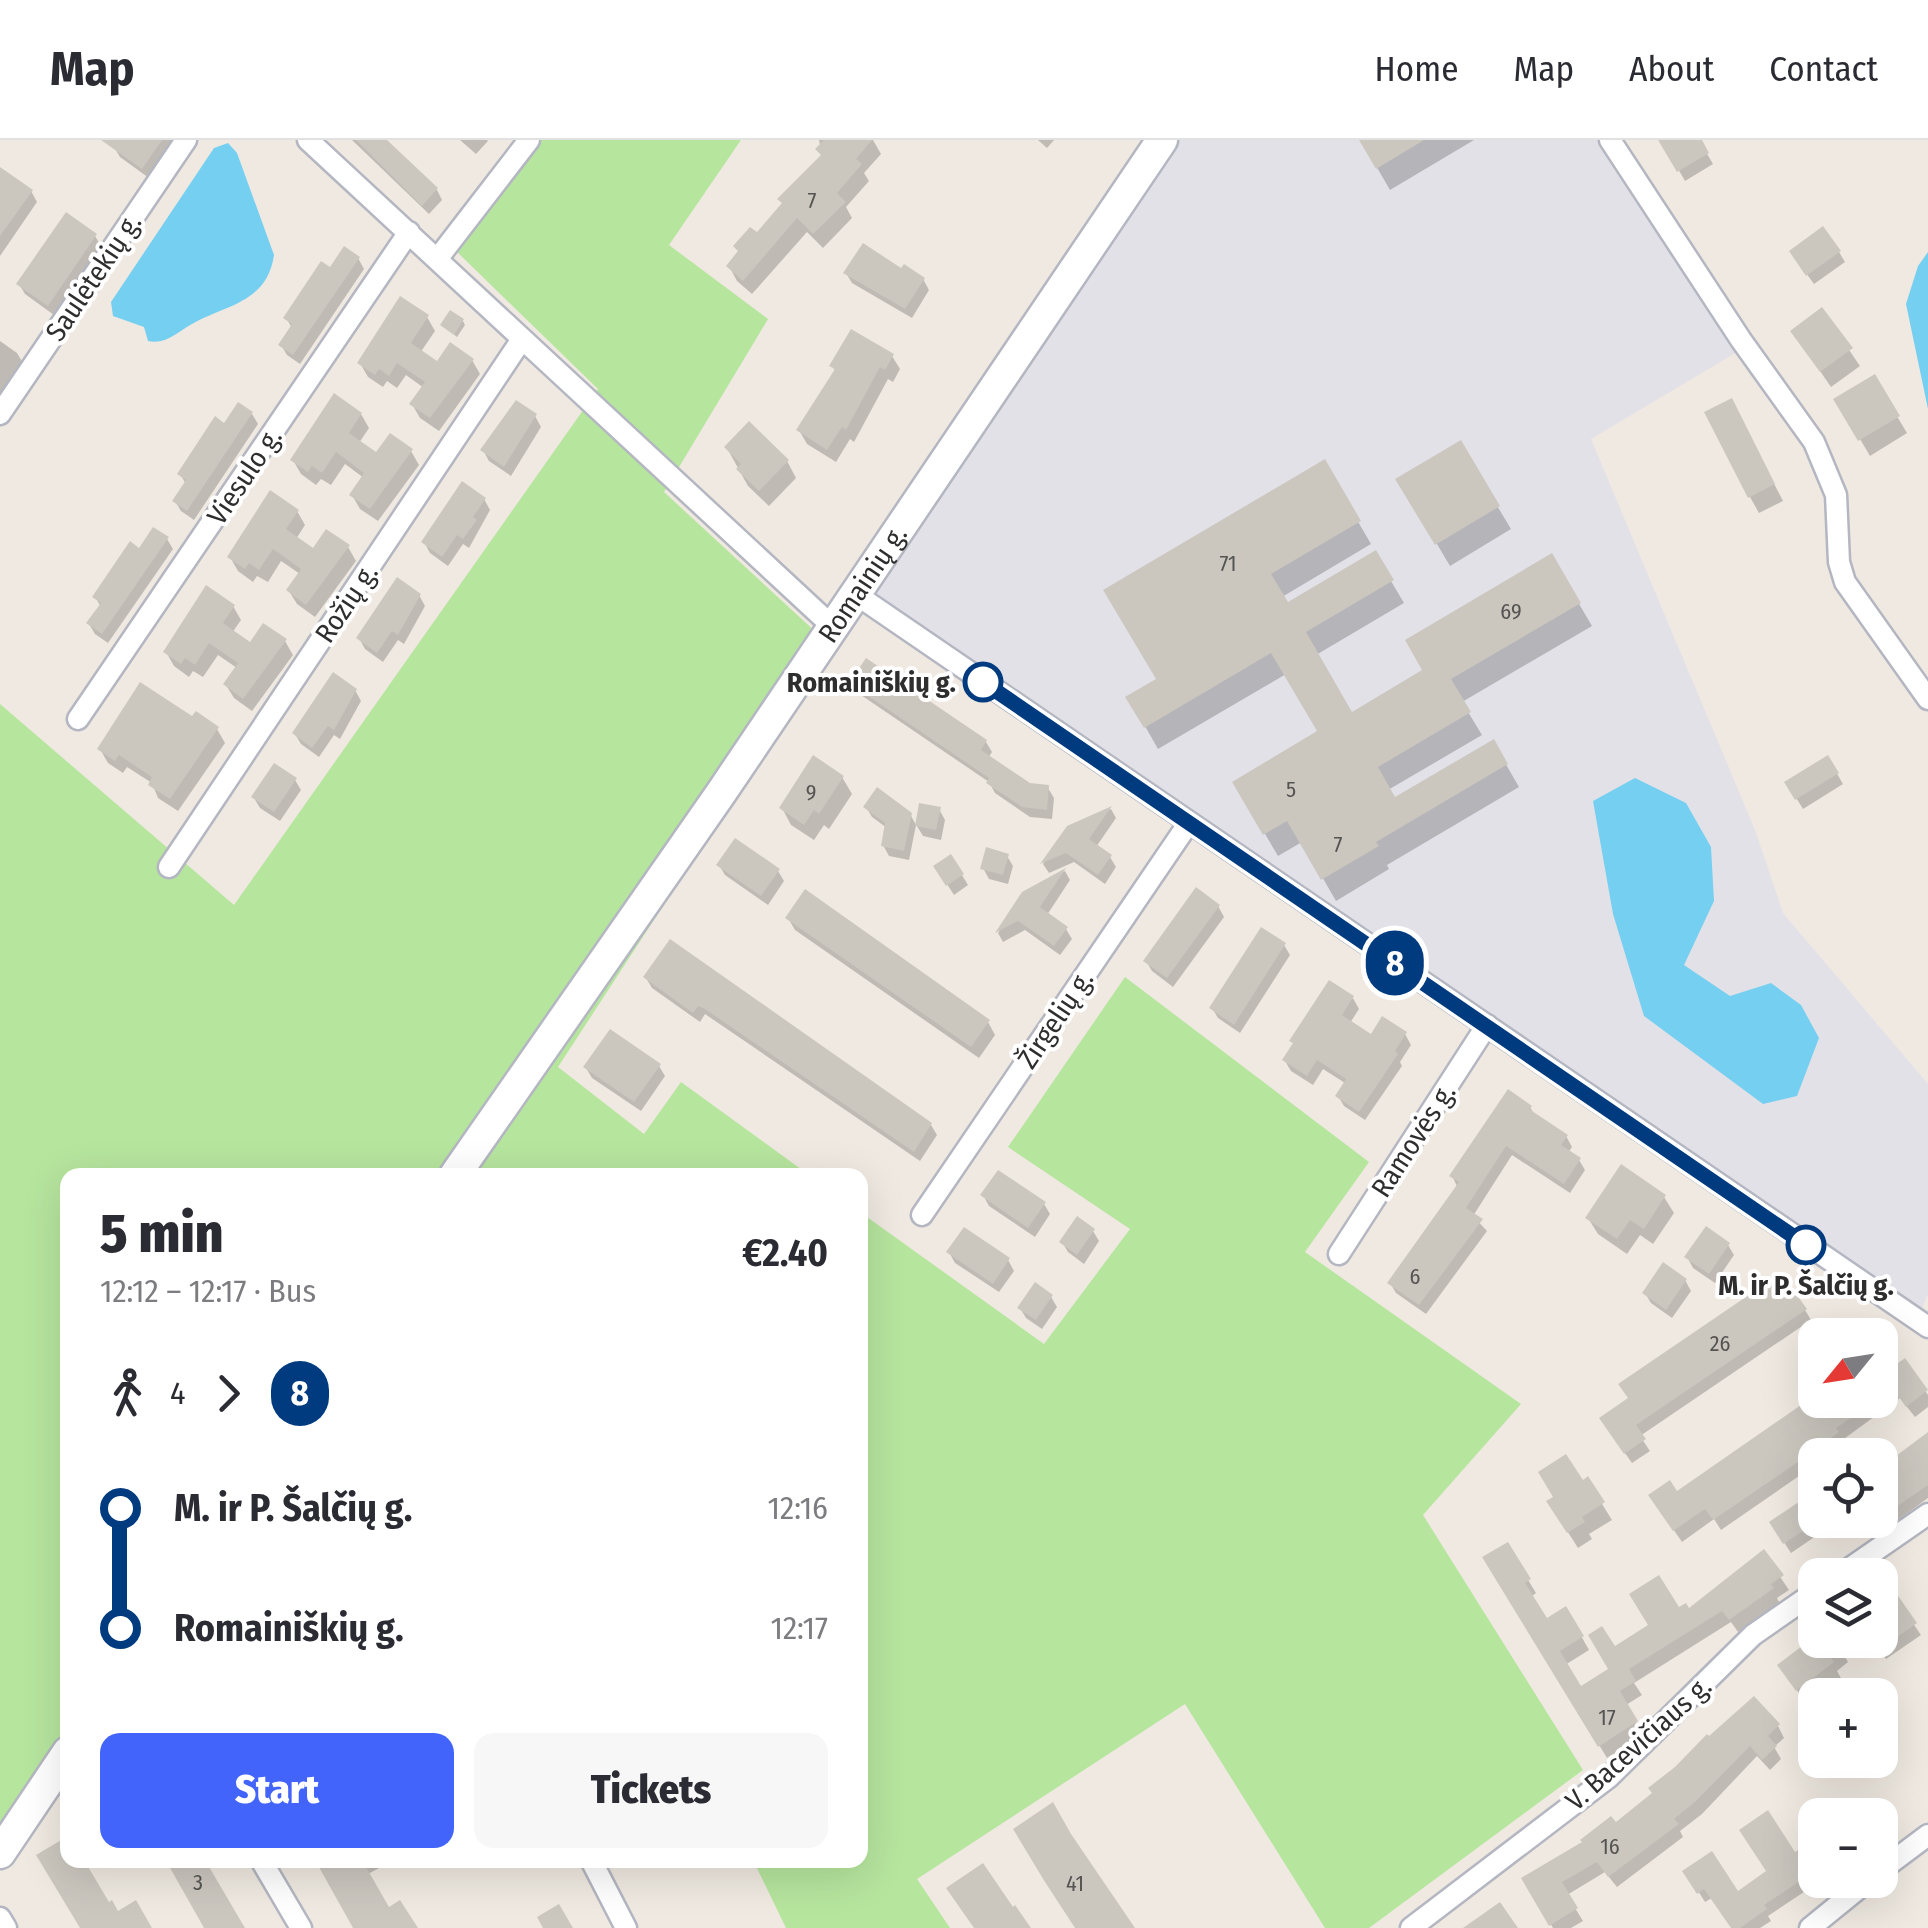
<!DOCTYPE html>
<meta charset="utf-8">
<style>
:root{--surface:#fff;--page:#f7f7f7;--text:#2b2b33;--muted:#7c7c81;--line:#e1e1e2;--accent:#4264fb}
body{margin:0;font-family:"Fira Sans Condensed",sans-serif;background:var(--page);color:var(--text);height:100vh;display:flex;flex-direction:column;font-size:38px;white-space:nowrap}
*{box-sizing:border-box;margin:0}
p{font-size:32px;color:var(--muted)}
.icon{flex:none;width:55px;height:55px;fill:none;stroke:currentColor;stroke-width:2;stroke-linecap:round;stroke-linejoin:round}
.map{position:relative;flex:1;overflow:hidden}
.details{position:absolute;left:60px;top:1028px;width:808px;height:700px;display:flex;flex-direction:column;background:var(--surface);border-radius:20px;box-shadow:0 10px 40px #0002}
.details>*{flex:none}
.badge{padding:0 20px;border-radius:32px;font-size:35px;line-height:65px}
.needle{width:65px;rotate:240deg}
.tools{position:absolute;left:1798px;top:1178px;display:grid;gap:20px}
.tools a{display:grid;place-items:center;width:100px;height:100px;border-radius:20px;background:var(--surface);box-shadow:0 10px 40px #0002;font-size:50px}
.map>.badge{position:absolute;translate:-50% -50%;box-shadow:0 0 0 5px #fff}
.legs{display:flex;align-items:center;gap:15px;height:110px;padding:0 40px;font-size:32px}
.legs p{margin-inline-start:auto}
.headline{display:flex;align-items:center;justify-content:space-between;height:170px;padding:0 40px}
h1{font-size:55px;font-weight:800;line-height:75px}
.primary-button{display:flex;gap:20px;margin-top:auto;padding:20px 40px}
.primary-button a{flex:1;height:115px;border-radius:20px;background:var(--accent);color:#fff;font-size:40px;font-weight:800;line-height:115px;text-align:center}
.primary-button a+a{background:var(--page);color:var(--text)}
ul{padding:0 40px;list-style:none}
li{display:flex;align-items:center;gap:35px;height:120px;font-size:38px}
li i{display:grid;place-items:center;width:15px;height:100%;margin:0 12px;background:currentColor}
li i::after{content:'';width:25px;height:25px;margin:-12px;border:8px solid;border-radius:50%;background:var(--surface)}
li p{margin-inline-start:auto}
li:first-child i{background:linear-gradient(#0000 50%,currentColor 0)}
li:last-child i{background:linear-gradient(currentColor 50%,#0000 0)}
header{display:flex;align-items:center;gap:60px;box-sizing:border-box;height:140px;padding:0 50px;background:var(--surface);border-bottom:2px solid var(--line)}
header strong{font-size:48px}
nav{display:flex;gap:55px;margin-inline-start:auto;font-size:35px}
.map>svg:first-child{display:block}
.industrial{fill:#e3e1e8}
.green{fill:#b6e59e}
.water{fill:#75cff0}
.shadow{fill:#0003}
.building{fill:#cbc7bf}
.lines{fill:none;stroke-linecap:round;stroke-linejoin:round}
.street-casing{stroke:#b4b7c1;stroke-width:25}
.secondary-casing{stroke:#b4b7c1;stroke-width:35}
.street{stroke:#fff;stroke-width:20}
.secondary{stroke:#fff;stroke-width:30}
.line-1-casing{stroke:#fff;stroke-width:22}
.line-1{stroke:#003b80;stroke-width:15}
.stop-1-dot{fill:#fff;stroke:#003b80;stroke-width:5}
.labels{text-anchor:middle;stroke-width:8;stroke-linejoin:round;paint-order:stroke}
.number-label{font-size:22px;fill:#555452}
.street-label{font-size:28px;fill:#2e2e2e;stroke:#fff}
.stop-label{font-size:28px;font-weight:bold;fill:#2e2e2e;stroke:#fff;text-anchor:end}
</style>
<header>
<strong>Map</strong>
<nav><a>Home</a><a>Map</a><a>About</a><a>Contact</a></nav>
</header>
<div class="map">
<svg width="1928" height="1788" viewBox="0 0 1928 1788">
<rect width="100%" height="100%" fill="#efe9e1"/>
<!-- industrial -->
<path class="industrial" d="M1176,0H1603L1737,212L1591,299L1755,690L1783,773L1928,944V1154L1921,1171L867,451Z"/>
<!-- green -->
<path class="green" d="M538,0H741L669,105L768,179L664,352L832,507L558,927L644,994L681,942L809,1035H68L67,1612L0,1713V564L234,765L598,249L453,108Z
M1125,837L1369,1022L1305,1112L1521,1264L1423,1375L1583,1630L1369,1788H1325L1185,1564L917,1739L950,1788H786L753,1720H860V1072L1044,1204L1130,1089L1008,1007Z"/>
<!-- water -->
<path class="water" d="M228,3L237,13L274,115C267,163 226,165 192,184C177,192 166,205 148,201L144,187L113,176L111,162L214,8Z
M1928,112V269L1906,164L1918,126Z
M1635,638L1686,663L1711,707L1714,761L1684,825L1730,856L1771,843L1801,865L1819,898L1797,956L1763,964L1644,876L1613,774L1593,661Z"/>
<!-- shadow -->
<path class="shadow" d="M118,0H174L149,38L120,17L114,7Z
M352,0H384L437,50L442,60L429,74Z
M460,0H487L488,1L476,14Z
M819,0H873L881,14L864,33L869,41L846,67L852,78L823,108L807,92L752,154L737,141L729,126L823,17Z
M1038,0H1054L1047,8Z
M1361,0H1474L1390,50Z
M1672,0H1699L1713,24L1685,41L1664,4Z
M0,34L31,51L37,62L0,116Z
M95,96L101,106L54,175L25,154L19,144Z
M1839,112L1845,122L1814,144L1798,122Z
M358,118L364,129L300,224L287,215L281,205L292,188L286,178Z
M902,132L923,139L929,150L912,178L852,143L846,133Z
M1822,170L1860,226L1831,247L1793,192Z
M427,177L435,191L420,213L437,225L472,220L480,234L439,291L420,278L412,264L424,248L406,235L397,248L387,241L383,247L368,237L360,223Z
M463,181L465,185L457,197L443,185Z
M0,201L17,213L23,223L0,254Z
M892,216L900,229L893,242L888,239L854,302L850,299L836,322L807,304L799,290L836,232L832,226Z
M1874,238L1907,293L1870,316L1837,260Z
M252,274L258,284L194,380L181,371L175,361L186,344L180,334L225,286Z
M361,274L369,288L359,303L377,315L411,311L419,325L378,381L360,369L352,355L364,338L345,324L331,345L321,339L316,345L301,334L293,320Z
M535,276L541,287L511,336L489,321L483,310Z
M1740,277L1783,361L1759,373L1750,357Z
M1460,304L1511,389L1450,426L1399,340Z
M727,308L787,321L796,338L769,366L748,346Z
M1324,323L1371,404L1282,457L1287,466L1375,414L1404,463L1316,515L1352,575L1426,531L1551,416L1592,486L1462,562L1482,595L1388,650L1394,660L1493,602L1519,647L1387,725L1389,729L1336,761L1302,702L1278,716L1235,643L1321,592L1286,534L1158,609L1129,558L1158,541Z
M484,359L490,370L469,408L463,404L448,426L430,413L424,402Z
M297,371L305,385L296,399L314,411L348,407L356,421L315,477L297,464L289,451L300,434L281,421L268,442L257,436L253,442L238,431L230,417Z
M167,399L173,409L108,503L95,494L89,484L101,467L95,457L140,411Z
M419,455L425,466L404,504L398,500L383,522L365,509L359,498Z
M233,466L241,480L232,493L250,505L285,501L293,515L252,571L234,558L226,545L237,528L218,515L203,537L193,531L189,537L174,526L166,512Z
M852,543L986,602L992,612L988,618L1029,646L1048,648L1054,658L1052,679L1030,677L995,653L989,642L858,553Z
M355,550L361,561L340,599L334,595L319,617L301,604L295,594Z
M192,580L217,589L225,603L178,671L158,658L152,643L127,627L123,633L108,623L100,609Z
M1828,618L1843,644L1803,669L1787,643Z
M842,637L852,654L829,689L824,685L814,700L791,685L782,668Z
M295,640L301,650L280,681L260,668L254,658Z
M866,667L910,674L916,685L909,720L889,716L883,705L887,688L872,677Z
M939,669L945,680L941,700L923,696L917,686Z
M1111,669L1116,678L1096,707L1110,717L1116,727L1105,744L1074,722L1049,733L1043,724L1068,688Z
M1007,716L1013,726L1008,744L989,739L983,728Z
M719,725L778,731L784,741L768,765L725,735Z
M936,727L962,735L968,745L954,755Z
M1065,731L1070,740L1047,775L1066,789L1072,799L1060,815L1025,790L1003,802L998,793L1024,754Z
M1218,766L1224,777L1173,847L1152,831L1146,821Z
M788,778L988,882L995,895L979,918L795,790Z
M1284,805L1290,815L1240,893L1218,878L1212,868Z
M646,838L931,985L937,995L920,1021L705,874L700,882L652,848Z
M1353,858L1359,869L1350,883L1372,897L1405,894L1411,905L1400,922L1402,926L1365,980L1344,966L1338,956L1345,943L1323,929L1313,945L1291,931L1285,921Z
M659,926L665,936L641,971L592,938L586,928Z
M1530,967L1535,976L1566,996L1572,1007L1568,1013L1579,1020L1585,1030L1570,1053L1512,1015L1473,1076L1487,1091L1426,1174L1396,1153L1390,1143L1458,1048L1452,1036Z
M983,1055L1044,1064L1050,1074L1035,1097L989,1066Z
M1664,1057L1674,1073L1653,1104L1640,1095L1627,1114L1598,1094L1588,1078Z
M1093,1091L1099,1101L1084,1124L1068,1112L1062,1102Z
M1728,1105L1734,1115L1715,1143L1693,1128L1687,1117Z
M949,1112L1008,1120L1014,1131L999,1152L955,1123Z
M1685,1140L1691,1151L1672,1178L1651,1163L1645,1153Z
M1051,1157L1057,1167L1042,1189L1026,1178L1020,1168Z
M1805,1170L1811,1180L1640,1296L1650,1311L1632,1323L1608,1289Z
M1904,1221L1928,1255V1267L1915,1277L1900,1258L1841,1301L1844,1305L1829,1315H1815V1325L1721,1390L1714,1379L1682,1402L1658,1367L1815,1258L1880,1260V1228L1885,1236Z
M1928,1295V1358L1884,1390L1876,1380H1880V1329Z
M1587,1340L1612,1380L1589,1394L1592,1399L1578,1408L1559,1378L1556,1358Z
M1815,1354V1380L1838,1381L1791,1413L1778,1393Z
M1507,1405L1536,1453L1531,1457L1546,1481L1566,1469L1589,1510L1565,1525L1580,1550L1611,1530L1614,1510L1678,1470L1688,1472L1764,1413L1789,1450L1777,1458L1779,1462L1738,1492L1731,1482L1634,1543L1642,1555L1626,1565L1644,1595L1607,1618L1486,1418Z
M1893,1454L1921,1495L1886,1519L1872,1500H1880V1463Z
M1815,1497V1500H1835L1848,1522L1837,1531L1842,1540L1821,1555H1815V1559L1807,1565L1780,1525Z
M1778,1586L1784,1598L1774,1607L1781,1619L1770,1630L1757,1616L1702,1674L1680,1691L1683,1697L1617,1747L1605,1732L1567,1755L1583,1781L1571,1788H1553L1525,1739L1615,1685L1655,1654Z
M1795,1715L1815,1727V1740H1822L1768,1776L1771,1781L1760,1788H1733L1712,1758L1705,1762L1686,1732L1738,1755Z
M319,1720H394L368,1734L388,1770L415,1788H357Z"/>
<!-- building -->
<path class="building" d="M101,0H162L142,29Z
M356,0H387L438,48L422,66Z
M824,0H872L856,19L862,24L837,53L846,62L813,94L797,78L743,141L726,126L738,111L733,106L750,87L757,92L782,63L777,59L821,15L815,9Z
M1359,0H1424L1376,29Z
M1658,0H1702L1709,13L1677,32Z
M0,27L33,50L0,96Z
M66,72L97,94L48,166L16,144Z
M1823,86L1841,111L1806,136L1789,111Z
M863,103L901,128L904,124L925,138L905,169L843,133Z
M344,106L360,117L293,215L278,205L292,184L283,178L321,121L330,127Z
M400,156L429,175L411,203L437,221L450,202L474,219L430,278L409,264L425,242L397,223L389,236L379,229L375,235L357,223Z
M1822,167L1853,208L1820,232L1790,191Z
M450,170L464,179L454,195L440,185Z
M851,189L894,214L885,230L880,227L846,290L842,287L827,310L796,290L835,229L829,226Z
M1875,234L1900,276L1858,301L1833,259Z
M334,253L362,273L349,293L376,312L390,293L413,309L370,369L349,355L364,333L336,312L322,333L312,326L308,332L290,320Z
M1732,258L1775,344L1748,358L1704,272Z
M516,260L537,274L504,327L480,310Z
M238,262L253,272L187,371L172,361L186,340L177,334L215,276L224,283Z
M749,281L789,320L759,351L736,329L741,324L724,307Z
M1461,300L1500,366L1435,405L1395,339Z
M1325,319L1361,381L1271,434L1288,462L1376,410L1394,440L1306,492L1352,572L1422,530L1405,500L1552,413L1581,463L1451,539L1471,572L1378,627L1395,657L1494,599L1508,624L1376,702L1379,706L1321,740L1287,681L1263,695L1232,642L1317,591L1271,513L1144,588L1125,557L1156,539L1103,450Z
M462,341L486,358L473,377L477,380L463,399L457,395L442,417L421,402Z
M270,350L299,370L286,389L313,408L326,389L350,405L306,465L286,450L301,429L273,409L259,430L249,423L245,429L227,417Z
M153,387L169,397L102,494L86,483L101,463L92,457L130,401L139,408Z
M397,437L421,454L398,495L392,491L377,513L356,498Z
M206,445L235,465L223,483L250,502L263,483L287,499L243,559L223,544L238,523L209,503L195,525L185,518L181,524L163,512Z
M866,518L987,600L981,610L1030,643L1049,645L1047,670L1022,667L986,643L989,638L849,543Z
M333,532L357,549L334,590L328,586L312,608L292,593Z
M140,542L192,576L196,571L219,587L170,659L148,645L152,637L119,615L115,621L97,609Z
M813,615L844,636L819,674L814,670L804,685L779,668Z
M1828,615L1839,633L1795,660L1784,642Z
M274,623L297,638L274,672L251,657Z
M877,647L912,673L904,711L881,706L885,683L863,667Z
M919,663L941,667L936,690L915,686Z
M1112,666L1089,699L1112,715L1098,735L1066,713L1040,724L1067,686Z
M735,698L780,729L761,756L716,725Z
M986,707L1009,714L1003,735L980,729Z
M951,714L964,734L946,746L933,726Z
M1066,728L1040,767L1068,787L1054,806L1018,781L995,793L1022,752Z
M1196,747L1220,765L1167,838L1143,821Z
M805,749L990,880L971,907L785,778Z
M1261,787L1286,803L1234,885L1209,868Z
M670,799L932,983L914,1012L699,865L693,873L643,837Z
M1329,840L1354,856L1342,875L1371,894L1382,876L1407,892L1395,911L1398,914L1359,972L1335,956L1346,939L1317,920L1307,936L1282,920L1293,903L1289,901Z
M610,889L661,924L634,962L583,927Z
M1508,949L1532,966L1529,969L1568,995L1561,1005L1581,1018L1564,1044L1506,1006L1466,1068L1483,1079L1419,1165L1387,1143L1459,1042L1449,1036Z
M1621,1024L1666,1055L1644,1089L1630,1080L1617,1099L1585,1078Z
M998,1030L1046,1062L1028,1088L980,1055Z
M1077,1076L1095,1089L1077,1115L1059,1102Z
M1706,1086L1730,1103L1709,1134L1684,1117Z
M964,1087L1010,1118L993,1144L946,1112Z
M1663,1122L1687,1139L1666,1170L1642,1153Z
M1781,1133L1807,1169L1636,1285L1646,1299L1624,1314L1599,1278L1628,1258L1618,1244Z
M1035,1142L1053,1155L1036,1180L1017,1168Z
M1905,1218L1928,1250L1906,1267L1892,1247L1880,1256V1236Z
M1814,1256L1815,1260H1855L1862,1270L1836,1288L1839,1292L1804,1318L1713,1380L1705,1369L1673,1391L1648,1355L1670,1340L1677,1351Z
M1928,1292V1345L1880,1378V1328Z
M1566,1314L1583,1340L1588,1336L1605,1362L1582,1377L1585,1382L1567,1393L1546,1361L1553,1357L1538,1332Z
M1815,1351V1383L1783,1404L1769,1382Z
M1508,1402L1531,1439L1525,1443L1547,1478L1566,1466L1584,1496L1560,1511L1581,1546L1608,1529L1588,1495L1602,1486L1615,1506L1648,1485L1629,1454L1659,1435L1679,1467L1686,1463L1689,1468L1764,1409L1784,1435L1771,1444L1774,1448L1729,1480L1722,1471L1629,1529L1636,1541L1620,1551L1638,1581L1598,1607L1482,1417Z
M1894,1450L1917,1483L1880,1509V1460Z
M1810,1500H1847L1828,1514L1834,1522L1796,1551L1777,1525Z
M1754,1556L1780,1584L1768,1596L1777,1606L1762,1620L1750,1606L1695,1662L1674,1679L1679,1684L1608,1737L1597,1722L1562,1742L1578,1768L1549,1786L1521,1738L1582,1702L1580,1700L1611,1676L1616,1682L1652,1653L1648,1648L1675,1627L1707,1594L1709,1596Z
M1053,1662L1071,1694L1135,1788H1075L1045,1742L1013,1689Z
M1768,1670L1795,1712L1804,1706L1815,1722V1731L1764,1765L1767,1769L1740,1788H1731L1704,1749L1697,1754L1682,1731L1712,1711L1738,1751L1766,1731L1739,1690Z
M68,1696V1720H84L109,1762L112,1760L118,1771L136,1760L152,1788H80L36,1715Z
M179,1720H205L245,1788H204L169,1726Z
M315,1720H362L389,1767L400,1760L418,1788H353Z
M983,1723L1013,1767L1015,1765L1031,1788H974L946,1748Z
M1500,1762L1518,1788H1463Z
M559,1764L573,1788H543L537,1777Z"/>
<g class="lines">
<!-- street casing -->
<g class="street-casing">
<path id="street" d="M308,0L832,486
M1610,0L1741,200L1814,302L1836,355L1839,422L1845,442L1928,559
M438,118L529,0
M0,274L186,0
M854,453L1928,1187
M78,579L409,92
M169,727L522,199
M922,1075L1188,684
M1339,1114L1487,885
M1840,1435L1928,1374
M261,1720L301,1788
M591,1720L626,1788
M1880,1731L1928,1695
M0,1778L6,1788
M1411,1788L1609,1637L1753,1495L1815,1452
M1810,1788L1869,1740"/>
</g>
<!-- secondary casing -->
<g class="secondary-casing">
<g id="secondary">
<path id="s1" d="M455,1035L721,653L1162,0"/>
<path d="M0,1713L68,1612"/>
</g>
</g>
<!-- street -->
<use href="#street" class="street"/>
<!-- secondary -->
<use href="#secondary" class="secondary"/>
</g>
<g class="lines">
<!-- line-1 casing -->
<g class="line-1-casing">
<path id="line-1" d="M983,542L1806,1105"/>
</g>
<!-- line-1 -->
<use href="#line-1" class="line-1"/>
</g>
<!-- markers -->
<g class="stop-1-dot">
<circle cx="983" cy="542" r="18"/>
<circle cx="1806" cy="1105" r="18"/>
</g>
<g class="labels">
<!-- number labels -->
<g class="number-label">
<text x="812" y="68">7</text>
<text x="1228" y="431">71</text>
<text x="1511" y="479">69</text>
<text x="1291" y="657">5</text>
<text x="811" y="660">9</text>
<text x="1338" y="712">7</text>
<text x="1415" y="1144">6</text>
<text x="1720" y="1211">26</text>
<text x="1607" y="1585">17</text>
<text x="1610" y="1714">16</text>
<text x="198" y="1750">3</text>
<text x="1075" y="1751">41</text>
</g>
<!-- street labels -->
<g class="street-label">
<text transform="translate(93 137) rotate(-56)" y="10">Saulėtekių g.</text>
<text transform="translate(244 336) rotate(-56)" y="10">Viesulo g.</text>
<text dy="10" stroke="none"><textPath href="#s1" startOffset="718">Romainių g.</textPath></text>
<text transform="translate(346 463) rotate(-56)" y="10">Rožių g.</text>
<text transform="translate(1055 879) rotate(-56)" y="10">Žirgelių g.</text>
<text transform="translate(1413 1000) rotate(-57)" y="10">Ramovės g.</text>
<text transform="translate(1638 1603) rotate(-42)" y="10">V. Bacevičiaus g.</text>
</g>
<!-- stop labels -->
<g class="stop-label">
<text x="956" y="552">Romainiškių g.</text>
<text x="1806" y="1155" text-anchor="middle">M. ir P. Šalčių g.</text>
</g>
</g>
</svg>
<div class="tools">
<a><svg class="needle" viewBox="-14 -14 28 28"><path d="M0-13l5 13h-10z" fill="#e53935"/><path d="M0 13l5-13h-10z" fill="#7c7c81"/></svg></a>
<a><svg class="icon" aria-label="locate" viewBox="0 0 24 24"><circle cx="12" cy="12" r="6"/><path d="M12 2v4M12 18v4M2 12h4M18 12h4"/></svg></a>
<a><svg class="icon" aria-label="layers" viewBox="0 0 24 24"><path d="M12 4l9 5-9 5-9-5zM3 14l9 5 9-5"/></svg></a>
<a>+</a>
<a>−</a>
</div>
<b class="badge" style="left:1395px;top:823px;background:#003b80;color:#fff">8</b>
<section class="details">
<div class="headline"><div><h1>5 min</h1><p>12:12 – 12:17 · Bus</p></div><b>€2.40</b></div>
<div class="legs"><svg class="icon" aria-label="walk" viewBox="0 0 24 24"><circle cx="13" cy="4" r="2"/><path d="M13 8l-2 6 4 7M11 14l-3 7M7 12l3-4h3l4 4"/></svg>4<svg class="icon" aria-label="forward" viewBox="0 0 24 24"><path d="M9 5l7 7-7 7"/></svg><b class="badge" style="background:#003b80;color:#fff">8</b></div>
<ul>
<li><i style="color:#003b80"></i><b>M. ir P. Šalčių g.</b><p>12:16</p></li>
<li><i style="color:#003b80"></i><b>Romainiškių g.</b><p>12:17</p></li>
</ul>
<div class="primary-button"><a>Start</a><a>Tickets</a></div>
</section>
</div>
